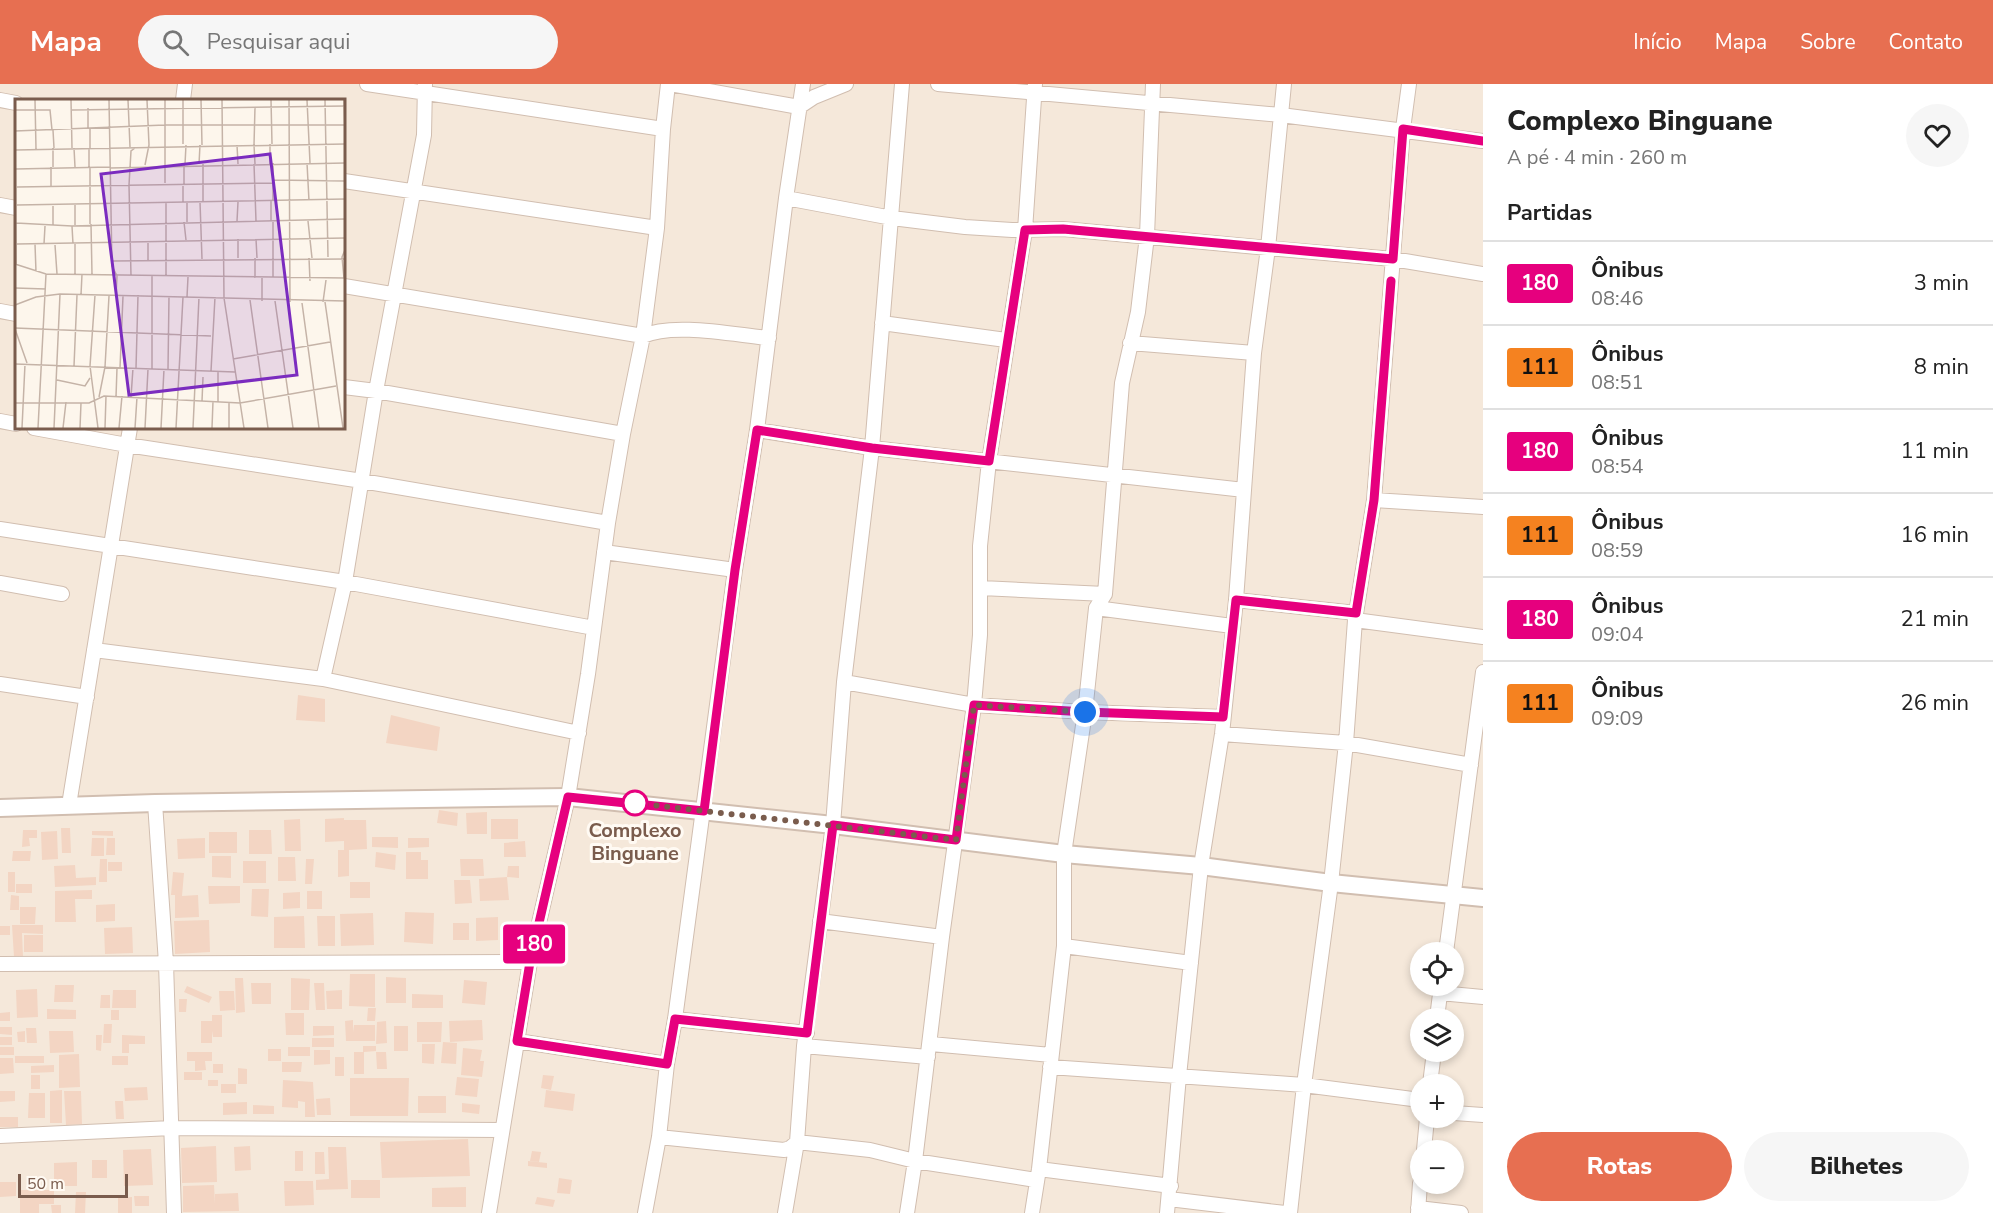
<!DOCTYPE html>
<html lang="pt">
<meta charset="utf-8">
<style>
:root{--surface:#fff;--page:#f6f6f6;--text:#222;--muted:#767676;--line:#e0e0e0;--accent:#e76f51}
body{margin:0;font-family:"Nunito Sans",sans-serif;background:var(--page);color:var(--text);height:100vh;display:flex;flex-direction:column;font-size:22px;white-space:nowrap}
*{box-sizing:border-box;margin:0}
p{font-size:20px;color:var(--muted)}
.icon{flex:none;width:33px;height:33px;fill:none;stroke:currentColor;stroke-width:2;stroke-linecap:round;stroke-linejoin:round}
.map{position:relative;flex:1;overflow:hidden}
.drawer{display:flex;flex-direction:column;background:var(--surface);width:510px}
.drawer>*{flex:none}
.badge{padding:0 12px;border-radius:4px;font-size:21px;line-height:39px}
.fabs{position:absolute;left:1410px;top:858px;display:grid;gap:12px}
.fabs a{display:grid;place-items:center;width:54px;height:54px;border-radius:50%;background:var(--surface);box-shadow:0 3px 9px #0003;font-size:30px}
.scale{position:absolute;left:18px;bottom:15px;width:110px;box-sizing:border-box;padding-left:6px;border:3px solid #7a5c4d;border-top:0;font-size:16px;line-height:21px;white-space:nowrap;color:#7a5c4d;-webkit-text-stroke:4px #fffaf3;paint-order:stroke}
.you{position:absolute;width:30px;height:30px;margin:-15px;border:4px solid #fff;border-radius:50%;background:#1a73e8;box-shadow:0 0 0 9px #1a73e833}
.map>.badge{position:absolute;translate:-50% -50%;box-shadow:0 0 0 3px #fff}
h2{padding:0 24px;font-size:22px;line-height:54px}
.round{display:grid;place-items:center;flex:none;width:63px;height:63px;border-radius:32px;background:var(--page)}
.headline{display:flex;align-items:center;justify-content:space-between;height:102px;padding:0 24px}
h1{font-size:28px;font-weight:800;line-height:45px}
.action{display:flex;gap:12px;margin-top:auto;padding:12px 24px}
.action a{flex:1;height:69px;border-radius:36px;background:var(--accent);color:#fff;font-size:24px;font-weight:800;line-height:69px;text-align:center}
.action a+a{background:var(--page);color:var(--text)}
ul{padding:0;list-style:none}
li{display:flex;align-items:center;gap:18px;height:84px;padding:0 24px;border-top:2px solid var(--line)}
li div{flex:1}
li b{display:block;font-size:22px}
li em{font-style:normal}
li .badge{min-width:66px;font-weight:700;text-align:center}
header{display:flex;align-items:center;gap:36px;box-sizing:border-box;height:84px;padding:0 30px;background:var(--accent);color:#fff}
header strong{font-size:28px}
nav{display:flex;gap:33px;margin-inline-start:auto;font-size:21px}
.search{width:420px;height:54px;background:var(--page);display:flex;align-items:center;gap:15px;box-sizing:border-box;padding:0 21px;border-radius:33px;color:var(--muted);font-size:22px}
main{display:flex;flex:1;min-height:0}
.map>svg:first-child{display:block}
.residential{fill:#f5e8da;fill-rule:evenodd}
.building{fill:#f3d5c3}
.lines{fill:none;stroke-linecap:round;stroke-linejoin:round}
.minor-casing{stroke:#d1beb0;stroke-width:16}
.tertiary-casing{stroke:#d1beb0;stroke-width:20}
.minor{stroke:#fff;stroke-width:14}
.tertiary{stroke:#fff;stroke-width:16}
.line-casing{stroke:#fff;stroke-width:14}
.line{stroke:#e6007e;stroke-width:9}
.walk{stroke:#7a5c4d;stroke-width:6;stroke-dasharray:0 10.8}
.stop-dot{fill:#fff;stroke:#e6007e;stroke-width:3}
.labels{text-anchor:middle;stroke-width:6;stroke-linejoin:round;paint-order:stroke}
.stop-label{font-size:20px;font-weight:bold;fill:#7a5c4d;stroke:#fffaf3}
.inset-road{fill:none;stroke:#c5b3a7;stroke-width:1.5}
.view{fill:#7b2cbf;fill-opacity:0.15;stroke:#7b2cbf;stroke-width:3}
.inset-edge{fill:none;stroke:#7a5c4d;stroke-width:3}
</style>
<header>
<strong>Mapa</strong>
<div class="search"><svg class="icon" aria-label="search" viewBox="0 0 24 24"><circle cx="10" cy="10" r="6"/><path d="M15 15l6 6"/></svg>Pesquisar aqui</div>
<nav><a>Início</a><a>Mapa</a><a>Sobre</a><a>Contato</a></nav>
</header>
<main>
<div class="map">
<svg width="1483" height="1129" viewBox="0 0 1483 1129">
<rect width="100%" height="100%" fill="#fdf6ec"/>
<!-- residential -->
<path class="residential" d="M0,0H1483V1129H0ZM16,16H344V344H16ZM1420,868H1454V902H1420ZM1420,934H1454V968H1420ZM1420,1000H1454V1034H1420ZM1420,1066H1454V1100H1420Z"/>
<!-- building -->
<path class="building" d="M298,611L325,615V638L296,636Z
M391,631L440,643L437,667L386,659Z
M439,726L458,729L457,742L437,739Z
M487,728V750H467L466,729Z
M344,734V736H366L367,765L349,766V792L338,793V766H344V757L325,758V735Z
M300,735L301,767H285L284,736Z
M491,735H518V755H491Z
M61,744H70L71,769H62Z
M23,746H37V754H29L30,762L22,763Z
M249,746H271L272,770H249Z
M57,747L58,775L42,776L41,748Z
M92,747H113V752L92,751Z
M209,748H237V769H209Z
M372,753H398V764L372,763Z
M92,754H104V772H91Z
M107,754H115V771H106Z
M205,754V774L178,775L177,755Z
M408,754H429V763L408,764Z
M525,757L526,773H504V759Z
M13,767H31L30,777H12Z
M376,768L396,771L395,786L375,783Z
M406,768H421V776H428V795H406Z
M212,772H231V794L212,793Z
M278,773H295L296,797H278Z
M100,775H107V798H99Z
M306,775H314L312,800H305Z
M460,775H483L484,792H461Z
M243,777H266V799H243Z
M108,778H122V787H108Z
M75,781L76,794L96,793V801L55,803L54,782Z
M508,782H519V794L507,793Z
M8,788H15V808H8Z
M173,788L184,789L182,812L198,811L199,833L175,834V811H171Z
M507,793L509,816L480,817L479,795Z
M454,796H470L472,819L455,820Z
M350,798H370V814H350Z
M16,800H32V809H16Z
M208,802H240V819L209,820Z
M252,805H269L268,833L251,832Z
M92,806V815H75L76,838H55V807Z
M307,807H322V825H307Z
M300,808V824L283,825V809Z
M11,811L19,812V826H10Z
M115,820V837L96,838V821Z
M20,823H36L35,840H20Z
M405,828L434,829L433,860L404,858Z
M373,829L374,861L341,862L340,830Z
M304,832L305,864H274V833Z
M317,832H335V862H318Z
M498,833V856L476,857V834Z
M209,836L210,868L175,870L174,837Z
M453,839H469V856H453Z
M12,841H43V850L22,849L23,873H14Z
M0,842H10V851H0Z
M132,843L133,869L105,870L104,844Z
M24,851H43V868H24Z
M350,890H375V923L349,922Z
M386,893L406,894V919H386Z
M235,894H243L245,928L236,929Z
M291,894L310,895L309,926H291Z
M464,896L487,898L485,921L462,919Z
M251,899H271V920H252Z
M314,899H324L325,926H316Z
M55,901H74L73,918H54Z
M187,902L212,913L209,919L184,908Z
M37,905L38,933L17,934L16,906Z
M113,906H136V924H112Z
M342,906V925H327L326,907Z
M219,907H234L235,926L220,927Z
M412,910L443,911V924H412Z
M101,911H110V924H100Z
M179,915H187L186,928H179Z
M368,924H376L375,937H367Z
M47,925L76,926V935H47Z
M111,926H119V936H111Z
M10,928V937H0V929Z
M285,929H304V951H286Z
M212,931H222V953H213L212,947V959H201V937H212Z
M353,936V948L354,941H375V957H346L345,937Z
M482,936L483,956L450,958L449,937Z
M386,937L387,959L376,960L377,938Z
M417,938H442L441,958H417Z
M104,940H112L111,959H103Z
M313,942H334V951L313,952Z
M394,942H408V967H394Z
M0,943H12V951L0,950Z
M26,944H36L37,959H27Z
M25,947V958H18L17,948Z
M49,947H73L74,968L50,969Z
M96,951H102L101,967L96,966Z
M122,951L145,952V960H129V969H122Z
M0,953H12V961H0Z
M312,954H334V963H312Z
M443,958L457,959L456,980L441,979Z
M422,960H435L434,980L422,979Z
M363,962H376V967L364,968V990H354V968H363Z
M0,963H14V971H0Z
M288,963H310V972H288Z
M463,964L482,966L480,977H484L482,993L461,991Z
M268,965H281V977H268Z
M314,966H330V980L314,981Z
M187,968H212V977H205L206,986L195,987V977H187Z
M376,968H386L387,985H377Z
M79,970L80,1003L59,1004V971Z
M15,972H44V979H15Z
M112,972H128V981H112Z
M335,973H344V992H335Z
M0,974H13L14,989L0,990Z
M282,978H302L301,988H282Z
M213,980H223V989H213Z
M54,981V988L31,989V982Z
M238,984L247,985V1000H238Z
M184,988H202V996H184Z
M31,991H40V1005H31Z
M543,991L554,992L551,1006L541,1004Z
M457,993L479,995L477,1013L455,1011Z
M350,994H409L408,1032H350Z
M208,996H218V1002H208Z
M283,996L313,998L315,1033H305V1018L298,1017V1024L282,1023Z
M221,1000H236V1009H221Z
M147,1003L148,1016L125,1017L124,1004Z
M62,1006V1039H50V1007Z
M546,1006L575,1010L573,1027L544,1023Z
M0,1007H15V1017L0,1018Z
M64,1007H81L82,1040L66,1041Z
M29,1009H45V1034H28Z
M418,1012H446V1029H418Z
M330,1014L331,1031H317L316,1015Z
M115,1017H123L124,1035H116Z
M247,1018V1030L223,1031V1019Z
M462,1019L480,1021L479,1030L462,1028Z
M253,1021L274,1022V1030H253Z
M0,1033H18V1043H0Z
M468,1055L470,1092L382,1094L380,1058Z
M216,1062L217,1098L182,1099L181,1064Z
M250,1062L251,1086L235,1087L234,1063Z
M328,1063H346L348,1105L316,1106V1096L329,1095Z
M151,1065L153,1101L124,1102L123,1066Z
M295,1067H303V1087H295Z
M532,1067L541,1068L539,1078L530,1077Z
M315,1068H324L325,1090H315Z
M92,1076H107V1094H92Z
M528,1077L547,1079V1084L528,1082Z
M77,1078V1102H54V1079Z
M559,1094L572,1096L570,1110L557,1109Z
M351,1096H380V1114H351Z
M284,1097H313L314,1121L285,1122Z
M0,1098H16V1112L0,1113Z
M214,1101L215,1120V1110L238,1109L239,1127L183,1128V1102Z
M466,1103V1123H432V1104Z
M20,1106H54V1120H39V1129H20Z
M76,1108H86L85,1129H75Z
M134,1112H149V1122H135Z
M132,1113V1129H118V1114Z
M537,1113L555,1116L553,1123L535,1120Z
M51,1121H61V1129H52Z"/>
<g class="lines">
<!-- minor casing -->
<g class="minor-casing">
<path id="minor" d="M367,0L663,45
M670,0L799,23L814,13L846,0
M938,0L1281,31L1483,57
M0,16L16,19
M183,16L185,0
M344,97L657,144
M786,114L892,134L965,143L1012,146L1063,145L1268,164L1393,175L1483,190
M0,121L16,124
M344,202L643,252C673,238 735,251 769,254
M0,227L16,230
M882,239L1006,256
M1130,259L1254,269
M344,303L376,307L623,350
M0,337L16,340
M34,344L127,361L362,397L608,439
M757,346L872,364L1244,406
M1374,416L1483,423
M0,445L345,498L594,544
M604,468L735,486
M0,499L62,510
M981,504L1105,510
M1236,516L1356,529
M1096,524L1232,542
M1355,536L1483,553
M94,566L323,595L579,649
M323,595L345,498L376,307L424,51L425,0
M844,598L974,621L1085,628L1223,633
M0,600L87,613
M1222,650L1346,659L1471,681
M155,719L166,879L174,1129
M69,721L130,344
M820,837L942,853
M1064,862L1191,879
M1446,868L1483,588
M0,880L530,878
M1440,909L1483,913
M1437,934L1441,902
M675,935L807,949
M517,957L667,980
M931,960L1051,971
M804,962L928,973
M1050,983L1304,1001L1420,1016
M1430,1000L1434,968
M1454,1029L1483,1031
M0,1052L172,1044L502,1046
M659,1053L784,1066L790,1064L797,1058L870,1066L915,1077L1036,1096
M1424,1066L1427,1034
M1039,1085L1171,1102
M1169,1115L1285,1129
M1418,1124L1461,1129
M489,1129L530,878L568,713L588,590L608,439L623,350L643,252L657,144L663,45L668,0
M645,1129L659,1053L667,980L675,935L735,486L757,346L786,114L803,0
M785,1129L797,1058L804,962L833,741L844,598L872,364L902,0
M907,1129L915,1077L942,853L974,621L980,551V462L989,377L1025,146L1035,0
M1032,1129L1039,1085L1064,862V770L1085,628L1096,524L1105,510L1122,299L1138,228L1147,152L1153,0
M1167,1129L1179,992L1201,782L1222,650L1236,516L1254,269L1268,164L1284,0
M1290,1129L1304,1001L1331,799L1346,659L1355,536L1374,416L1403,45L1409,0
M1418,1129L1420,1099"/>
</g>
<!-- tertiary casing -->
<g class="tertiary-casing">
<path id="tertiary" d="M0,724L155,719L568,713L833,741L1064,770L1201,782L1331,799L1483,814"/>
</g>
<!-- minor -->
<use href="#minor" class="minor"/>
<!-- tertiary -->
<use href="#tertiary" class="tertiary"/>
</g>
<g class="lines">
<!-- line casing -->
<g class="line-casing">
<path id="line" d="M1391,197L1374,416L1356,529L1236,516L1223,633L1085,628L974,621L956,756L833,741L807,949L675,935L667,980L517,957L530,878L568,713L704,727L735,486L757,346L872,364L989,377L1025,146L1063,145L1393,175L1403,45L1483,57"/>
</g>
<!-- line -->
<use href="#line" class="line"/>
<!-- walk -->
<path class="walk" d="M635,719L956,756L974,621L1085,628"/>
</g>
<!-- markers -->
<circle class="stop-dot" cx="635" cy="719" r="12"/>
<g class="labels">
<!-- stop labels -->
<g class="stop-label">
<text x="635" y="753">Complexo<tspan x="635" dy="23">Binguane</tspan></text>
</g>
</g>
<!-- overview -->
<g transform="translate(15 15)">
<rect width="330" height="330" fill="#fdf6ec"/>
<path class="inset-road" d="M20,1L21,50M56,1L57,49M94,1L97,167L102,177L101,197M113,1L115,48M150,1V84M168,1V45M186,1L187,46M207,1L209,199L229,329M256,1L257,45M274,1L275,203M292,1L295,64M310,1L313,158M329,1L330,34M0,11H35L37,31M57,11L330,7M0,24L1,165M73,30V9M38,31L39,49M0,32L150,26H330M255,45V65M222,46L223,65M239,46L240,8M239,46L240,65M59,49L60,68M74,49V68M75,49V30M1,51L330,45M258,64V102M292,64L294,102M170,65L171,46M184,65L185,46M239,65L241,122M130,66L134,46L132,1M38,68V49M95,69L330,64M1,70L95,68M258,81L330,82M168,85V103M169,85V65M2,88L258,84M36,88V68M185,103L187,160M188,103V65M2,106L330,100M60,106V126M222,122L223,103M256,122V102M258,122V179M293,122L297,159M169,123L171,141M172,123V103M1,124L57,127L330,120M75,125V68M76,125L77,175M38,127V107M57,127L58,145M241,140L242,159M2,145L330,139M20,145L21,173M29,145L30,127M40,146L42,175M223,159V140M240,159V179M294,159L295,182M133,161V142M97,162L330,160M0,165L31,175L330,179M60,175V145M116,177L114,86L116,52L120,49M151,177V104M329,179L327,158L330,151M0,189L31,190M66,196L67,175M80,196L75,267L83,329M172,198L173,178M235,201L253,329M247,202V179M260,202L278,329M308,203L311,181M310,203L328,329M287,204L304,329M0,206L21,198L45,195L330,202M0,229L196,237M0,230L12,264M218,260L315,243M0,265L220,273M59,267L62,196M105,269L108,197M121,269L123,196M137,270V177M153,270L154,197M196,272L200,198M42,281L70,287L75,279M84,298L90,268L94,197M101,298L102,269M116,298L118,269M187,302L188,278M203,303V272M0,304H74L89,297L225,304L321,287M7,329L10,265M23,329L31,175M39,329L45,195M48,329L51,303M65,329L66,304M90,329L91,297M104,329L107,297M120,329L122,298M130,329L133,270M146,329L149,270M161,329L168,198M178,329L184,198M197,329L198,302M214,329V303"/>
<path class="view" d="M255,55L282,276L114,296L86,75Z"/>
<rect width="330" height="330" class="inset-edge"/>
</g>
</svg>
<div class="fabs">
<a><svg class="icon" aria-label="locate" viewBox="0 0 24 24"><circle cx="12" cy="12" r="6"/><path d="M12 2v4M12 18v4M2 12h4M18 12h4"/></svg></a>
<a><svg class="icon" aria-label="layers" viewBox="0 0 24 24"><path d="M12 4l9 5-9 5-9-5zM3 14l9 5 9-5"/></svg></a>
<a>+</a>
<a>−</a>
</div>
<div class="scale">50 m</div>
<div class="you" style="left:1085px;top:628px"></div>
<b class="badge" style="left:534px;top:860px;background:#e6007e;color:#fff">180</b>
</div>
<section class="drawer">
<div class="headline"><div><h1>Complexo Binguane</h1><p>A pé · 4 min · 260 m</p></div><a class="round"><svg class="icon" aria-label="heart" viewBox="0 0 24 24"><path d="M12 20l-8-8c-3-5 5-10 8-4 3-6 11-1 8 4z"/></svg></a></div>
<h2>Partidas</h2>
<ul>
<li><span class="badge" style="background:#e6007e;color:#fff">180</span><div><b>Ônibus</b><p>08:46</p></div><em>3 min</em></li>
<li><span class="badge" style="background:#f58220;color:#111">111</span><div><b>Ônibus</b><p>08:51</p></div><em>8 min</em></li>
<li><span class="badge" style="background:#e6007e;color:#fff">180</span><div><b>Ônibus</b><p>08:54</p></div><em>11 min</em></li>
<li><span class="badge" style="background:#f58220;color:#111">111</span><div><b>Ônibus</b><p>08:59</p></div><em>16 min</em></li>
<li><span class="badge" style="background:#e6007e;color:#fff">180</span><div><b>Ônibus</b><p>09:04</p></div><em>21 min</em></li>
<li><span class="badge" style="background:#f58220;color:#111">111</span><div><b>Ônibus</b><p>09:09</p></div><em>26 min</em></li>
</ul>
<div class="action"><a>Rotas</a><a>Bilhetes</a></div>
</section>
</main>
